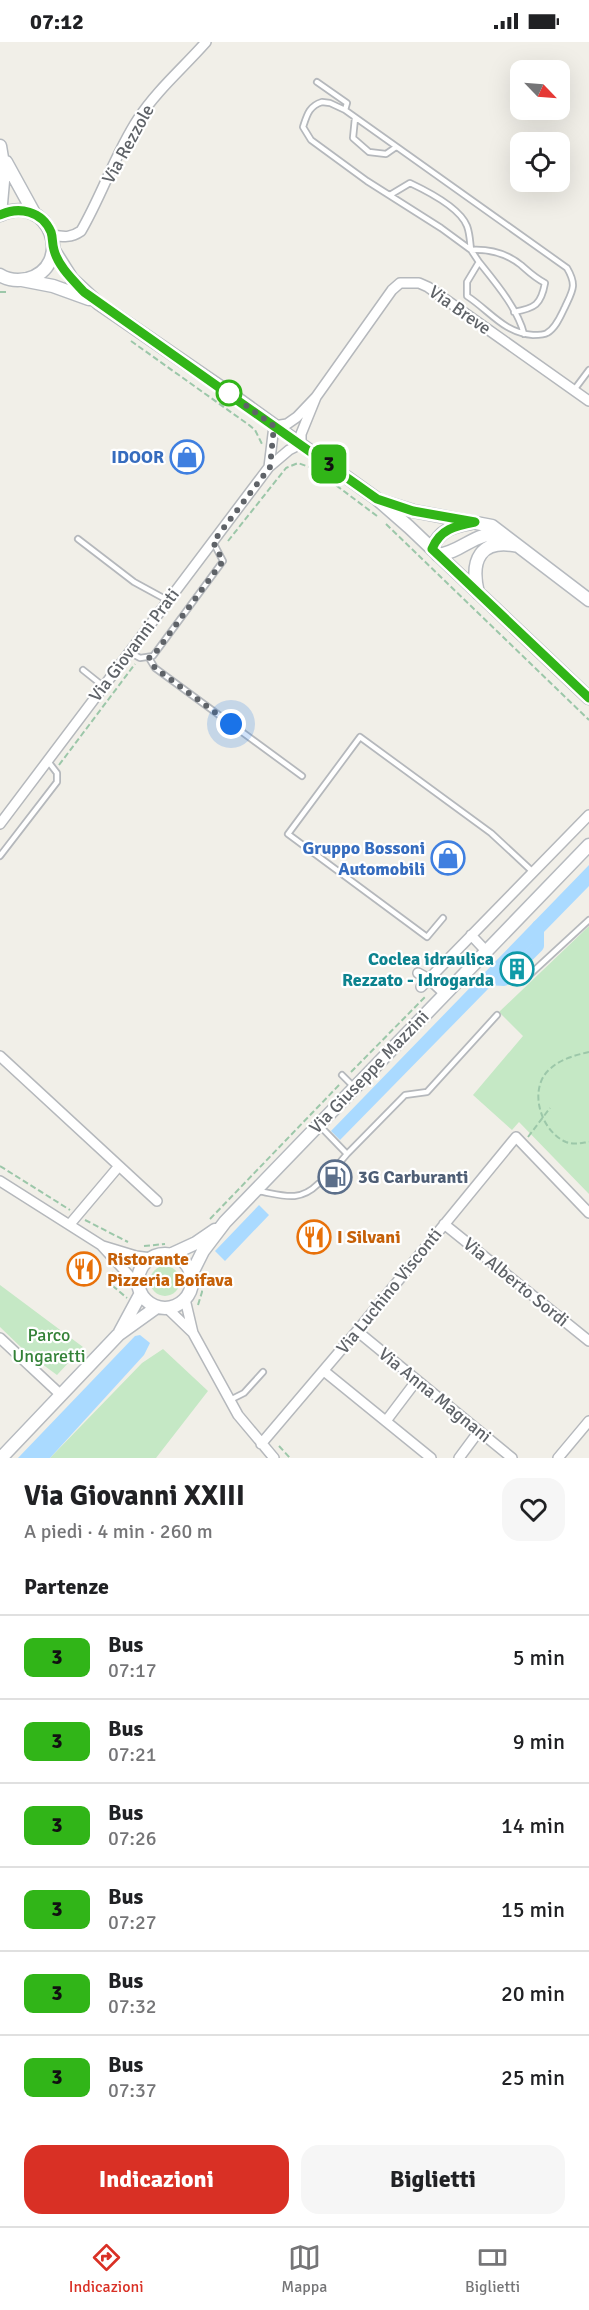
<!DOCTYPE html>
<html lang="it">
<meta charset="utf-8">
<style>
:root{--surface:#fff;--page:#f6f6f6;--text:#202124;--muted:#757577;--line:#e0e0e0;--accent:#d93025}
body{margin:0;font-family:Signika,sans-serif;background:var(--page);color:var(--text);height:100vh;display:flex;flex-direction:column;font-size:22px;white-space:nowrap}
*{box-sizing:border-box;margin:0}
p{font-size:20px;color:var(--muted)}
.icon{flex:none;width:33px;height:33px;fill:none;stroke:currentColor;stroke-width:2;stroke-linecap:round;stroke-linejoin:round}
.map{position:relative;height:1416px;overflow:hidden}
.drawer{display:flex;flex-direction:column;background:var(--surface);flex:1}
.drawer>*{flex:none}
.badge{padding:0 12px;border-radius:9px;font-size:21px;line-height:39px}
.needle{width:39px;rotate:115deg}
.fabs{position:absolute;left:510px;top:18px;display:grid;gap:12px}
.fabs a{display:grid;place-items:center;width:60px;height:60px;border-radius:12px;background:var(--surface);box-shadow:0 6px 24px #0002;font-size:30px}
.you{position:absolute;width:30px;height:30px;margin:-15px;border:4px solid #fff;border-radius:50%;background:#1a73e8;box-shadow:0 0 0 9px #1a73e833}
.map>.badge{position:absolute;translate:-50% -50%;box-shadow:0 0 0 3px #fff}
h2{padding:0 24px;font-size:22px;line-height:54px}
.round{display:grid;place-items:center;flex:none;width:63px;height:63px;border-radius:18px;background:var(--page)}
.summary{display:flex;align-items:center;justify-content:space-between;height:102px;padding:0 24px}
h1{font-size:28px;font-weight:800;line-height:45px}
.action{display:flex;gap:12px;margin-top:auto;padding:12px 24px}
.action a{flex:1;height:69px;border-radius:18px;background:var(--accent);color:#fff;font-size:24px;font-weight:800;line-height:69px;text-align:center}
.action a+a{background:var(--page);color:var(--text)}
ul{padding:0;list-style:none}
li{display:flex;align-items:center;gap:18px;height:84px;padding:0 24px;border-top:2px solid var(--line)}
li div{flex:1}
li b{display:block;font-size:22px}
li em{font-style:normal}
li .badge{min-width:66px;font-weight:700;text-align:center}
.status{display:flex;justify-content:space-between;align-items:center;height:42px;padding:0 30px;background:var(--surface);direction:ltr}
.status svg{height:16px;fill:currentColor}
.tab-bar{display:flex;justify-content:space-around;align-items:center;height:84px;border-top:2px solid var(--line);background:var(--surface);font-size:16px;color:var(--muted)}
.tab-bar a{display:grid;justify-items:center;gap:3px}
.tab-bar .selected{color:var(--accent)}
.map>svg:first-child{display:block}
.green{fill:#c5e8c5}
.water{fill:#aadaff}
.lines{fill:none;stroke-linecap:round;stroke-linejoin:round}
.canal{stroke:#aadaff;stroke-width:12}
.lane-casing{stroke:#b5b8bc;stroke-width:8}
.street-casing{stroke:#b5b8bc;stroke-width:12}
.secondary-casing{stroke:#b6babf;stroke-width:15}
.path{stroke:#9cc7a9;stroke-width:2;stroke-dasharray:6 3;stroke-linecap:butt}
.lane{stroke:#fff;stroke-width:4.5}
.street{stroke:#fff;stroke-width:9}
.secondary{stroke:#fff;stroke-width:12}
.line-casing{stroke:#fff;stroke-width:14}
.line{stroke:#31b518;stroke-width:9}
.walk{stroke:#5f6368;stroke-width:6;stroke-dasharray:0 10.8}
.stop-dot{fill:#fff;stroke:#31b518;stroke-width:3}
.labels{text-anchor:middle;stroke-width:4.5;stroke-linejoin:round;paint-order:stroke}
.street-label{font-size:18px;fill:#5f6368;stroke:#fff}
.shop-label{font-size:18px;font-weight:bold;fill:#366cbe;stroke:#fff;text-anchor:end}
.culture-label{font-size:18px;font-weight:bold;fill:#0d838f;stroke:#fff;text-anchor:end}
.service-label{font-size:18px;font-weight:bold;fill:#4e5e75;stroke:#fff;text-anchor:start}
.food-label{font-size:18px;font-weight:bold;fill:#c56008;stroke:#fff;text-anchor:start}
.park-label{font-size:18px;fill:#348238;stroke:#fff}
</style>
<div class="status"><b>07:12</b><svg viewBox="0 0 49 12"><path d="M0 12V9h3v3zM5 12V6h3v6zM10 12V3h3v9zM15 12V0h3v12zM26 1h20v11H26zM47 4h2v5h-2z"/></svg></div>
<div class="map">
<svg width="589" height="1416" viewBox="0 0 589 1416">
<rect width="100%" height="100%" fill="#f1efe8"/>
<!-- green -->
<path class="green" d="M589,884V1152L519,1080L512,1088L473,1053L523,994L499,970Z
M150 1239a15 15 0 1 1 30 0a15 15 0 1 1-30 0Z
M0,1243L83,1305L57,1333L27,1311L0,1285Z
M163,1307L208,1349L156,1416H50L142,1321Z"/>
<!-- water -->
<path class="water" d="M589,823V844L340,1098L331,1089Z
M259,1163L269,1173L225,1219L215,1209Z
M140,1293L150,1301L144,1313L50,1416H18L135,1294Z"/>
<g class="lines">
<!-- canal -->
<path class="canal" d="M486,937L504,938L538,904V884"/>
<!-- lane casing -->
<g class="lane-casing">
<path id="lane" d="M317,40L347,61L345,68
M322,60L330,61L345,68L567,226C577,243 573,248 565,265C561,273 556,286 547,291C544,293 537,293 533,293C504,291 490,269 467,254V240L479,220L471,208L441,186L367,139L311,98L303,85C307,73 309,64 322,60Z
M355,76L353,96L369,110L386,112L396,105
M390,153L410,141C427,149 460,166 467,184C470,192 470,200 471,208C489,207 506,211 521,223C529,230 535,236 545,241C541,263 535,266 514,270
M479,220C495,240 518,267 524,292
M574,348L589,328
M78,497L134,540L167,558
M129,610L140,616L153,614L223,519L213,500
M149,616L155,626L302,734
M83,628L103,644
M0,814L57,740V731L47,718
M443,876L427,895L288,792L360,695L491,791L533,830
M520,931L526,936L589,878
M342,1033L353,1044
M320,1084L347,1112L341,1119
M347,1112L405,1053L427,1050L497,973
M258,1149C282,1153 299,1161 318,1142
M230,1358L244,1351L263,1330"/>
</g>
<!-- street casing -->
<g class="street-casing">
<path id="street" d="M52,193C64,195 71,196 81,189C102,153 115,112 138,77C157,48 183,26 206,0
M269,425L274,384L287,382L297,375L316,355L392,248L400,241H419L428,245L589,359
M0,782L269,425L289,408L301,402V392L316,355
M471,893L486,909
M418,931L429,937L445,952
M421,945L589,773
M0,1014L157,1159
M0,1139L101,1203L138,1243
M70,1182L119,1124
M444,1182L589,1299
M103,1204L136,1214L151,1216
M185,1257L193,1291L238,1373L274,1416
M167,1266L193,1291
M357,1289L512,1416
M0,1296L61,1353
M324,1329L431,1416
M386,1379L417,1338
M261,1402L357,1289L516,1095L589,1171
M459,1416L479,1389
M558,1416L589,1379"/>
</g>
<!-- secondary casing -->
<g class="secondary-casing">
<path id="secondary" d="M0,104L4,128L0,173
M6,120L34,171
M0,173C51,149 75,225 27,237C17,239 8,238 0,233
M53,207L72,237L98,261L235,355L377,457L409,485L589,656
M22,238L53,244L89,257
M384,460L413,469L492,484L589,558
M432,507C439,488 453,484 471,481
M438,513C463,510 477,487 504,493
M478,551C470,518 480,496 518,504
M138 1239a27 27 0 1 1 54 0a27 27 0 1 1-54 0Z
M170,1213L196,1201L215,1188
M191,1233L203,1209L225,1180L589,803
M120,1290L141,1251
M1,1416L118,1293L157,1265"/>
</g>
<!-- path -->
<path class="path" d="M0,250H9
M131,299L249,383L255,388L262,402
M329,438L377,474
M386,482L589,678
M228,499L286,426L298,421L315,427
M59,723L135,622
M589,1010C576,1013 561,1017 551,1026C527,1045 540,1089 566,1100C574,1103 581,1101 589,1100
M351,1030L425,955
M528,1095L550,1066
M0,1124L70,1168
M210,1177L341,1041
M85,1178L128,1200
M144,1204L165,1202
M113,1230L107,1239L127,1256
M198,1263L202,1250L203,1236
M279,1404L290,1416"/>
<!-- lane -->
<use href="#lane" class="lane"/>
<!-- street -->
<use href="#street" class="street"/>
<!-- secondary -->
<use href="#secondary" class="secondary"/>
</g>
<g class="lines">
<!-- line casing -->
<g class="line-casing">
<path id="line" d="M0,173C19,164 42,169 51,190C53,196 52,202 54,208C58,224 73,238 84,250L377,457L413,469L475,480C455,484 440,487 432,507L589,656"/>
</g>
<!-- line -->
<use href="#line" class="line"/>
<!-- walk -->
<path class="walk" d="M229,351L274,384L270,425L213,500L223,519L153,614L149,616L155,626L231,682"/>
</g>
<!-- icons -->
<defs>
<g id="shop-ring" transform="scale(1.725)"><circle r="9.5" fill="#fff" stroke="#3f7fe0" stroke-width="1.5"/><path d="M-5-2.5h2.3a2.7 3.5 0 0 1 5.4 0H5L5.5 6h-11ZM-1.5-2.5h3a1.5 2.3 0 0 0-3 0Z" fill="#3f7fe0"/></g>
<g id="building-ring" transform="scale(1.725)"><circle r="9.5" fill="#fff" stroke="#0f9aa8" stroke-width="1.5"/><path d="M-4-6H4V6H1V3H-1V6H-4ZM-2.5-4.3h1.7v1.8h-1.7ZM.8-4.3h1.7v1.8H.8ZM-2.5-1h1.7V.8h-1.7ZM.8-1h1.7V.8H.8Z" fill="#0f9aa8"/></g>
<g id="fuel-ring" transform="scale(1.725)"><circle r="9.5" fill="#fff" stroke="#5c6f8a" stroke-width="1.5"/><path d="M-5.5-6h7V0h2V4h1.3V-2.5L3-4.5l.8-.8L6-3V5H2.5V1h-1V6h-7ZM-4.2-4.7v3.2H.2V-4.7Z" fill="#5c6f8a"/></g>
<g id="restaurant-ring" transform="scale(1.725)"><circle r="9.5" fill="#fff" stroke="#e8710a" stroke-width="1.5"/><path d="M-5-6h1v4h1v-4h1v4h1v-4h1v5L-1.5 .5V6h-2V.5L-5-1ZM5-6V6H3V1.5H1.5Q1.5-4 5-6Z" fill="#e8710a"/></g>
</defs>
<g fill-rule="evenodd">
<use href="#shop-ring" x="187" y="415"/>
<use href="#shop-ring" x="448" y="816"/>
<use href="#building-ring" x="517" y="927"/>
<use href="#fuel-ring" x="335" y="1135"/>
<use href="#restaurant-ring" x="314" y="1195"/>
<use href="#restaurant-ring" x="84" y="1227"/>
</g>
<!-- markers -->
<circle class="stop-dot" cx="229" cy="351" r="12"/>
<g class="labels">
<!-- street labels -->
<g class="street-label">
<text transform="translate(128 102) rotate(-61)" y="6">Via Rezzole</text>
<text transform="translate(460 268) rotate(35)" y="6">Via Breve</text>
<text transform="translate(134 603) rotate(-53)" y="6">Via Giovanni Prati</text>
<text transform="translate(369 1030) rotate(-46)" y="6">Via Giuseppe Mazzini</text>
<text transform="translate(516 1240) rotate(39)" y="6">Via Alberto Sordi</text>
<text transform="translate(389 1249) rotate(-51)" y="6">Via Luchino Visconti</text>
<text transform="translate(435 1353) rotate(39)" y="6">Via Anna Magnani</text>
</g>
<!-- shop labels -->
<g class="shop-label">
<text x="164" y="421">IDOOR</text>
<text x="425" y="812">Gruppo Bossoni<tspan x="425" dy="21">Automobili</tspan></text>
</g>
<!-- culture labels -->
<g class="culture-label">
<text x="494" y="923">Coclea idraulica<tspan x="494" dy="21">Rezzato - Idrogarda</tspan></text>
</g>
<!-- service labels -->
<g class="service-label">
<text x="358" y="1141">3G Carburanti</text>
</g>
<!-- food labels -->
<g class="food-label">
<text x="337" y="1201">I Silvani</text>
<text x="107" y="1223">Ristorante<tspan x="107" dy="21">Pizzeria Boifava</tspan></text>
</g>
<!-- park labels -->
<g class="park-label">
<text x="49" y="1299">Parco<tspan x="49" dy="21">Ungaretti</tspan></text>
</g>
</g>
</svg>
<div class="fabs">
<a><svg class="needle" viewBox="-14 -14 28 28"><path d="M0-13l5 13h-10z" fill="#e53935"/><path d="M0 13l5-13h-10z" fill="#757577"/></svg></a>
<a><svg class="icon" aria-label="locate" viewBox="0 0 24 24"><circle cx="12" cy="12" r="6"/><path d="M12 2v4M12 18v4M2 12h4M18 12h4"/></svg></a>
</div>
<div class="you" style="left:231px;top:682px"></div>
<b class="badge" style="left:329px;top:422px;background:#31b518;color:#111">3</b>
</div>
<section class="drawer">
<div class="summary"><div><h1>Via Giovanni XXIII</h1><p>A piedi · 4 min · 260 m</p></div><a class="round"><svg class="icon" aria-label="heart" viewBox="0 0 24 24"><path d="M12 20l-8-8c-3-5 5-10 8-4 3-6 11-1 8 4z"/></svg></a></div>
<h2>Partenze</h2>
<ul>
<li><span class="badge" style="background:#31b518;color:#111">3</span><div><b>Bus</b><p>07:17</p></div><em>5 min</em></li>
<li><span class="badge" style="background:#31b518;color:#111">3</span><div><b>Bus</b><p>07:21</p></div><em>9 min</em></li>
<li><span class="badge" style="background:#31b518;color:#111">3</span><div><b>Bus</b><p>07:26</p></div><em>14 min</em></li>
<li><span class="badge" style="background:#31b518;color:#111">3</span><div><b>Bus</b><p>07:27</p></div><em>15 min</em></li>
<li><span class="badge" style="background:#31b518;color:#111">3</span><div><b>Bus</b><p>07:32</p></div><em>20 min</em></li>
<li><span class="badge" style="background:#31b518;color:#111">3</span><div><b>Bus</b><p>07:37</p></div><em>25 min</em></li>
</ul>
<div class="action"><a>Indicazioni</a><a>Biglietti</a></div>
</section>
<nav class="tab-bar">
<a class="selected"><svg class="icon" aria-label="directions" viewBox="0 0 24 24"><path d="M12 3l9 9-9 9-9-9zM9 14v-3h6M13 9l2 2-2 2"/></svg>Indicazioni</a>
<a><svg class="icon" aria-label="map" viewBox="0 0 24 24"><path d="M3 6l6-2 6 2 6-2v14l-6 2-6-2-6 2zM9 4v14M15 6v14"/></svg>Mappa</a>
<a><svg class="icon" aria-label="tickets" viewBox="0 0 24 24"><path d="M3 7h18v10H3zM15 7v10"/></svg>Biglietti</a>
</nav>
